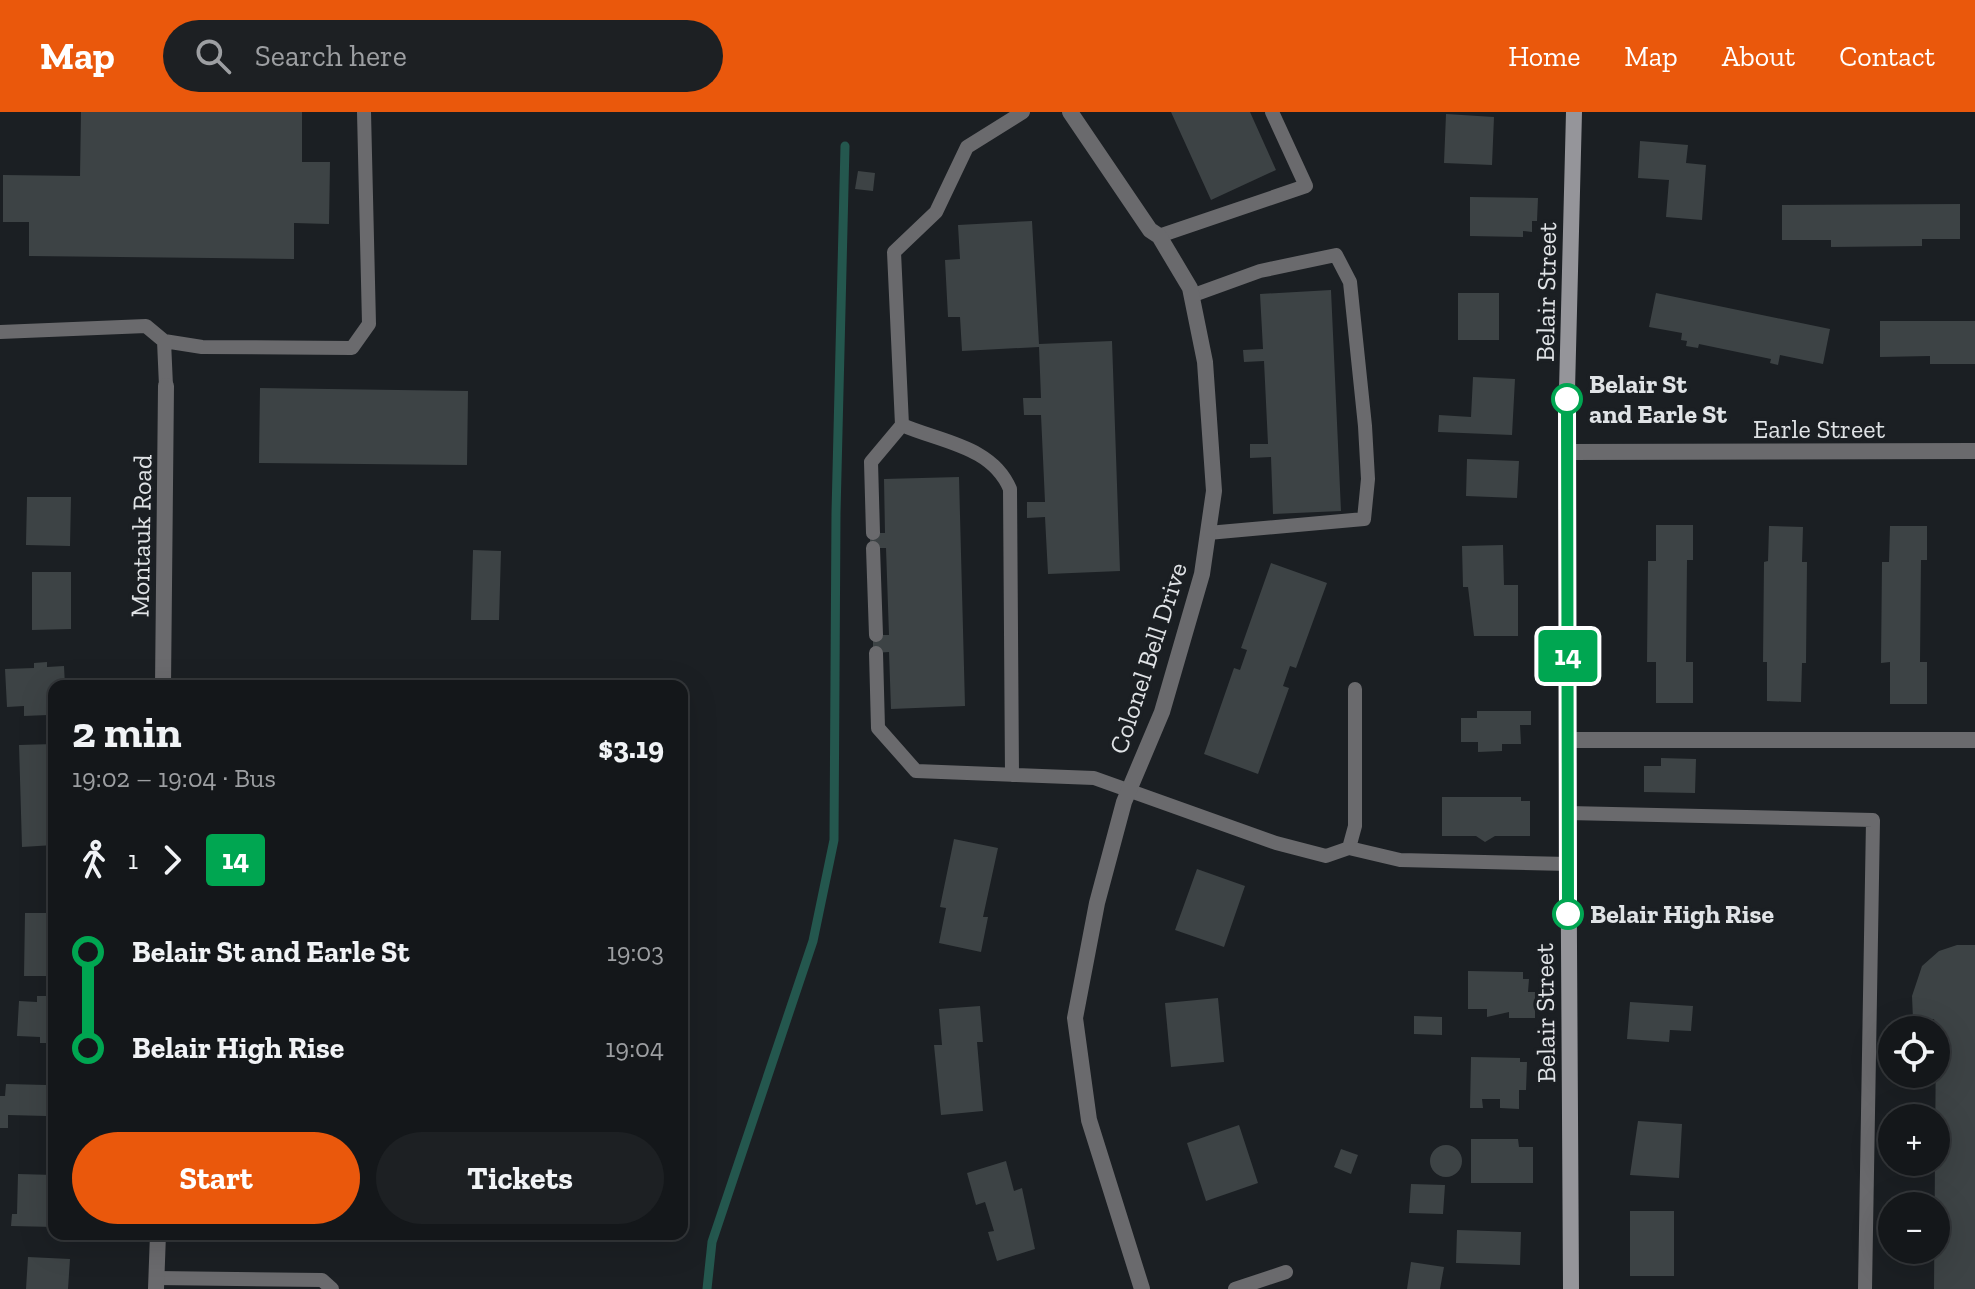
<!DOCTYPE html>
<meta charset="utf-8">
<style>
:root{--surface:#14171a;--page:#1d2023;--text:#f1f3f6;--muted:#9d9fa2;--line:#333639;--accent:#ea580c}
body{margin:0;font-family:"Zilla Slab",serif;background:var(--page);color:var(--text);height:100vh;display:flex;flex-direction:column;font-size:30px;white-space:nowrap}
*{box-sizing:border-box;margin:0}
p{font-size:26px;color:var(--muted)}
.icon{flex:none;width:44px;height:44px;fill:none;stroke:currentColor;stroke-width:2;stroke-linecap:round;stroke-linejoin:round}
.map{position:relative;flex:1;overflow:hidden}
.side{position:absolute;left:48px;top:568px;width:640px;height:560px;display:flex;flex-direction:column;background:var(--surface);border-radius:16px;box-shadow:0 8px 32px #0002,0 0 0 2px var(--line)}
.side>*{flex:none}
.badge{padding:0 16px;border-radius:6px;font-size:28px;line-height:52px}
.buttons{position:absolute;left:1878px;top:904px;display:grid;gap:16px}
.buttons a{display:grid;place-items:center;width:72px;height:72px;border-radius:50%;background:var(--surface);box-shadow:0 8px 32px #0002,0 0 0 2px var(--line);font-size:40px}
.map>.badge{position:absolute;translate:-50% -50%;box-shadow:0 0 0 4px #fff}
.legs{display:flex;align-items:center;gap:12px;height:88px;padding:0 24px;font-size:26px}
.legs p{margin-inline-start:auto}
.headline{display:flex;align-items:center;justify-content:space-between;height:136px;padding:0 24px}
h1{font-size:44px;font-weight:700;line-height:60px}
.button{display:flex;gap:16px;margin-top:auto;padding:16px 24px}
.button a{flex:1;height:92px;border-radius:48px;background:var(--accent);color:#fff;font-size:32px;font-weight:700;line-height:92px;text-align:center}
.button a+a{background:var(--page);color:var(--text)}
ul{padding:0 24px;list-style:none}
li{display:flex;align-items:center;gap:28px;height:96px;font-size:30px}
li i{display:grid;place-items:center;width:12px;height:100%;margin:0 10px;background:currentColor}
li i::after{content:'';width:20px;height:20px;margin:-10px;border:6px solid;border-radius:50%;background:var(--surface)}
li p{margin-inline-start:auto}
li:first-child i{background:linear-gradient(#0000 50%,currentColor 0)}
li:last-child i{background:linear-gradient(currentColor 50%,#0000 0)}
header{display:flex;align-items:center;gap:48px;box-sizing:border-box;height:112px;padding:0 40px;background:var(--accent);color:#fff}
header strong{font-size:38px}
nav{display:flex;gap:44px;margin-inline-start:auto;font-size:28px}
.search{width:560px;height:72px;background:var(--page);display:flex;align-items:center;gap:20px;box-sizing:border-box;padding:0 28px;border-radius:44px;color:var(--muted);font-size:30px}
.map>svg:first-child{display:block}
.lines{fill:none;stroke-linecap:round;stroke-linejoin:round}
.stream{stroke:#24574e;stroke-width:9}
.building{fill:#3d4345}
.lane{stroke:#6a6a6d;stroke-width:14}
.street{stroke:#6a6a6d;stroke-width:16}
.secondary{stroke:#95959a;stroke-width:16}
.line-1-casing{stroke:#fff;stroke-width:18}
.line-1{stroke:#00a651;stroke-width:12}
.stop-1-dot{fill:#fff;stroke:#00a651;stroke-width:4}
.labels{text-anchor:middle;stroke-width:7;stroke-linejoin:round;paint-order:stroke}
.street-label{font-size:26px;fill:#e0e3e6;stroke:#1b1f23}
.stop-label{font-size:26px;font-weight:bold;fill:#e0e3e6;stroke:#1b1f23;text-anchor:start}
</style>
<header>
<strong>Map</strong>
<div class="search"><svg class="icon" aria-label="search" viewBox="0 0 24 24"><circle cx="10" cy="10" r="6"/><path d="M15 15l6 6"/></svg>Search here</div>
<nav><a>Home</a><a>Map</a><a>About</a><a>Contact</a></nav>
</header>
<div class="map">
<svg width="1975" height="1177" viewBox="0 0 1975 1177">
<rect width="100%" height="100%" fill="#1b1f23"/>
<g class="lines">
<!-- stream -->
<path class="stream" d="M707,1177L712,1130L813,829L834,728L836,401L845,34"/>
</g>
<!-- building -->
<path class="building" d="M81,0H302V50H330L329,112L294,111V147L29,144V110H3V63L80,64Z
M1171,0H1250L1276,58L1211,88Z
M1446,2L1494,5L1492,53L1444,51Z
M1640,29L1688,33L1686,51L1706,53L1702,108L1666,105L1669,68L1638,66Z
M858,59L875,61L873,79L855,77Z
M1470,85L1538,86L1537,109H1532V120L1523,119V125L1470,124Z
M1960,92V127H1922V134L1831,135V128H1782V93Z
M1032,109L1039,232L1112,229L1120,459L1048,462L1045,405L1027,406V390H1045L1041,303H1024L1023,286H1041L1039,235L962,239L960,205H948L945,148L960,147L958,113Z
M1331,178L1341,399L1273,402L1271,345L1250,346V332H1268L1264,249L1244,250L1243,238L1263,237L1260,182Z
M1458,181H1499V228H1458Z
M1656,181L1830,217L1823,252L1780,243L1778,253L1770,251L1771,247L1699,232L1698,236L1686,234L1687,229L1681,228L1682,221L1649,215Z
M1880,209H1975V252H1930V244L1880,245Z
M1473,265L1515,267L1512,323L1438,320L1439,303L1471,305Z
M260,276L468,279L467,353L259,351Z
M1467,347L1519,349L1517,386L1466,384Z
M959,365L965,594L891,597L889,540L873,541V523H889L886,436H870V421H885L884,367Z
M27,385H71L70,434L26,433Z
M1656,413H1693V448H1687L1686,550H1693V591H1656V550H1647L1648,449H1656Z
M1769,414L1803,415L1802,450H1807L1806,551H1802L1801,590L1767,589V550H1763L1764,450L1768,449Z
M1890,414H1927V448H1921L1920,550H1927V592H1890V550L1881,551L1882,450H1889Z
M1503,433L1504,473H1518V524H1474L1468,475H1463L1462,434Z
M473,438L501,439L499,508H471Z
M1271,451L1327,471L1296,556L1290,554L1283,574L1289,576L1258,662L1204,642L1234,556L1240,558L1247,538L1241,536Z
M32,460H71V517L32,518Z
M47,550V555L64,554L65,574H54V587L47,588L48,603L24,604V594L7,595L5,557L34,556V551Z
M1477,599H1531V613H1520L1521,632H1502V639L1478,640V630H1461V606H1477Z
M54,632V733L22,735L19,633Z
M1661,646L1696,647L1695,681L1644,680V654H1661Z
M1442,685H1521V689H1530V724H1495L1485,730L1476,724H1442Z
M954,727L998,736L983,805H988L981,840L939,831L946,796L940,795Z
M1197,757L1245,774L1224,835L1175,818Z
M25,801H54V864H24Z
M1957,833H1975V1177H1934L1936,918L1934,907H1913L1912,884L1922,854L1939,839Z
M1468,859L1523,860V867H1529L1528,880H1535V906H1509V900L1487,905V897H1468Z
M37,884H54V931H40V925L17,924L19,889L37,890Z
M1218,886L1224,950L1171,955L1165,891Z
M1630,890L1693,894L1691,919L1670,918L1669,930L1627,927Z
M980,894L983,930H977L983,999L941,1003L934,933H942L939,897Z
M1414,904L1442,905V923L1414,922Z
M1471,945L1520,946V950H1527L1526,978H1519V997L1500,996V987H1482L1483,996H1470Z
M6,972L46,973V1004L8,1003V1016H0V984H5Z
M1638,1009L1682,1012L1679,1066L1630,1063Z
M1239,1013L1258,1071L1206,1089L1187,1031Z
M1471,1027H1518L1519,1035H1533V1071H1471Z
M1430 1049a16 16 0 1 1 32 0a16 16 0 1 1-32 0Z
M1341,1037L1358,1043L1351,1062L1334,1055Z
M1006,1049L1014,1079L1022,1076L1035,1137L997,1149L988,1120L994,1119L985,1090L976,1093L967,1061Z
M18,1062L54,1063V1115L11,1114L12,1102H17Z
M1411,1072L1445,1073L1443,1102L1409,1101Z
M1630,1099H1674V1164H1630Z
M1457,1118L1521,1120L1520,1153L1456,1151Z
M28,1145L70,1147L68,1177H26Z
M1411,1150L1444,1155L1440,1177H1407Z"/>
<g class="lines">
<!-- lane -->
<path class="lane" d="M1159,124L1306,74L1272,0
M1191,184L1260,159L1336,143L1350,170L1365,314L1368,367L1364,407L1208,421
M0,220L146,214L164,229
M166,274L164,229L202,235L352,236L369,212L364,0
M902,313C941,330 992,334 1010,377L1012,663
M873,421L871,350L902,313L894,140L936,100L967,35L1023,0
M873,436L876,523
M876,541L878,616L916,659L1094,666L1276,731L1326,744L1349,736L1355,714V577
M1568,701L1873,708L1865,1177
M1349,736L1400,748L1568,752
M156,1166L322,1168L332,1177
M1235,1177L1286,1160"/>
<!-- street -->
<path class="street" d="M1070,0L1150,118L1159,124L1190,176L1205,250L1214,379L1202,462L1162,600L1124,690L1097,791L1075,906L1089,1008L1142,1177
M1568,340L1975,339
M163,574L166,274
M1568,628H1975
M156,1177L158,1122"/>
<!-- secondary -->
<path class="secondary" d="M1571,1177L1566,318L1574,0"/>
</g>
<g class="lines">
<!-- line-1 casing -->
<g class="line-1-casing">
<path id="line-1" d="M1567,287L1568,802"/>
</g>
<!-- line-1 -->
<use href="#line-1" class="line-1"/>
</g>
<!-- markers -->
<g class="stop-1-dot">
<circle cx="1567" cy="287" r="14"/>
<circle cx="1568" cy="802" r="14"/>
</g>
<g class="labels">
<!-- street labels -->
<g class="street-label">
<text transform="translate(1546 180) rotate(-89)" y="9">Belair Street</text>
<text x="1819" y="326">Earle Street</text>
<text transform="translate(141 424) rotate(-89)" y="9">Montauk Road</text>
<text transform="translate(1148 546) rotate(-72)" y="9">Colonel Bell Drive</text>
<text transform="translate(1545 901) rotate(-91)" y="9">Belair Street</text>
</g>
<!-- stop labels -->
<g class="stop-label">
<text x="1589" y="281">Belair St<tspan x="1589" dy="30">and Earle St</tspan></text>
<text x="1590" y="811">Belair High Rise</text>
</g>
</g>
</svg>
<div class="buttons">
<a><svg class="icon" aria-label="locate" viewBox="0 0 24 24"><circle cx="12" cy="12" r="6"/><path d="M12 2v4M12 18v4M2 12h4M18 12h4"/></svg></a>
<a>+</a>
<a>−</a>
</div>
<b class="badge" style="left:1568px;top:544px;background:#00a651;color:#fff">14</b>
<section class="side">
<div class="headline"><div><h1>2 min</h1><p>19:02 – 19:04 · Bus</p></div><b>$3.19</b></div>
<div class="legs"><svg class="icon" aria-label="walk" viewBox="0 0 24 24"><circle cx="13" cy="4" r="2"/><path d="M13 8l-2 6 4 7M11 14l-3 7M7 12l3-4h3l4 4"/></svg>1<svg class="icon" aria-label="forward" viewBox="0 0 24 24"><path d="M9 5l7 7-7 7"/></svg><b class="badge" style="background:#00a651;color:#fff">14</b></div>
<ul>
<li><i style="color:#00a651"></i><b>Belair St and Earle St</b><p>19:03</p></li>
<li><i style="color:#00a651"></i><b>Belair High Rise</b><p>19:04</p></li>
</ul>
<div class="button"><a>Start</a><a>Tickets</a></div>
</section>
</div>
